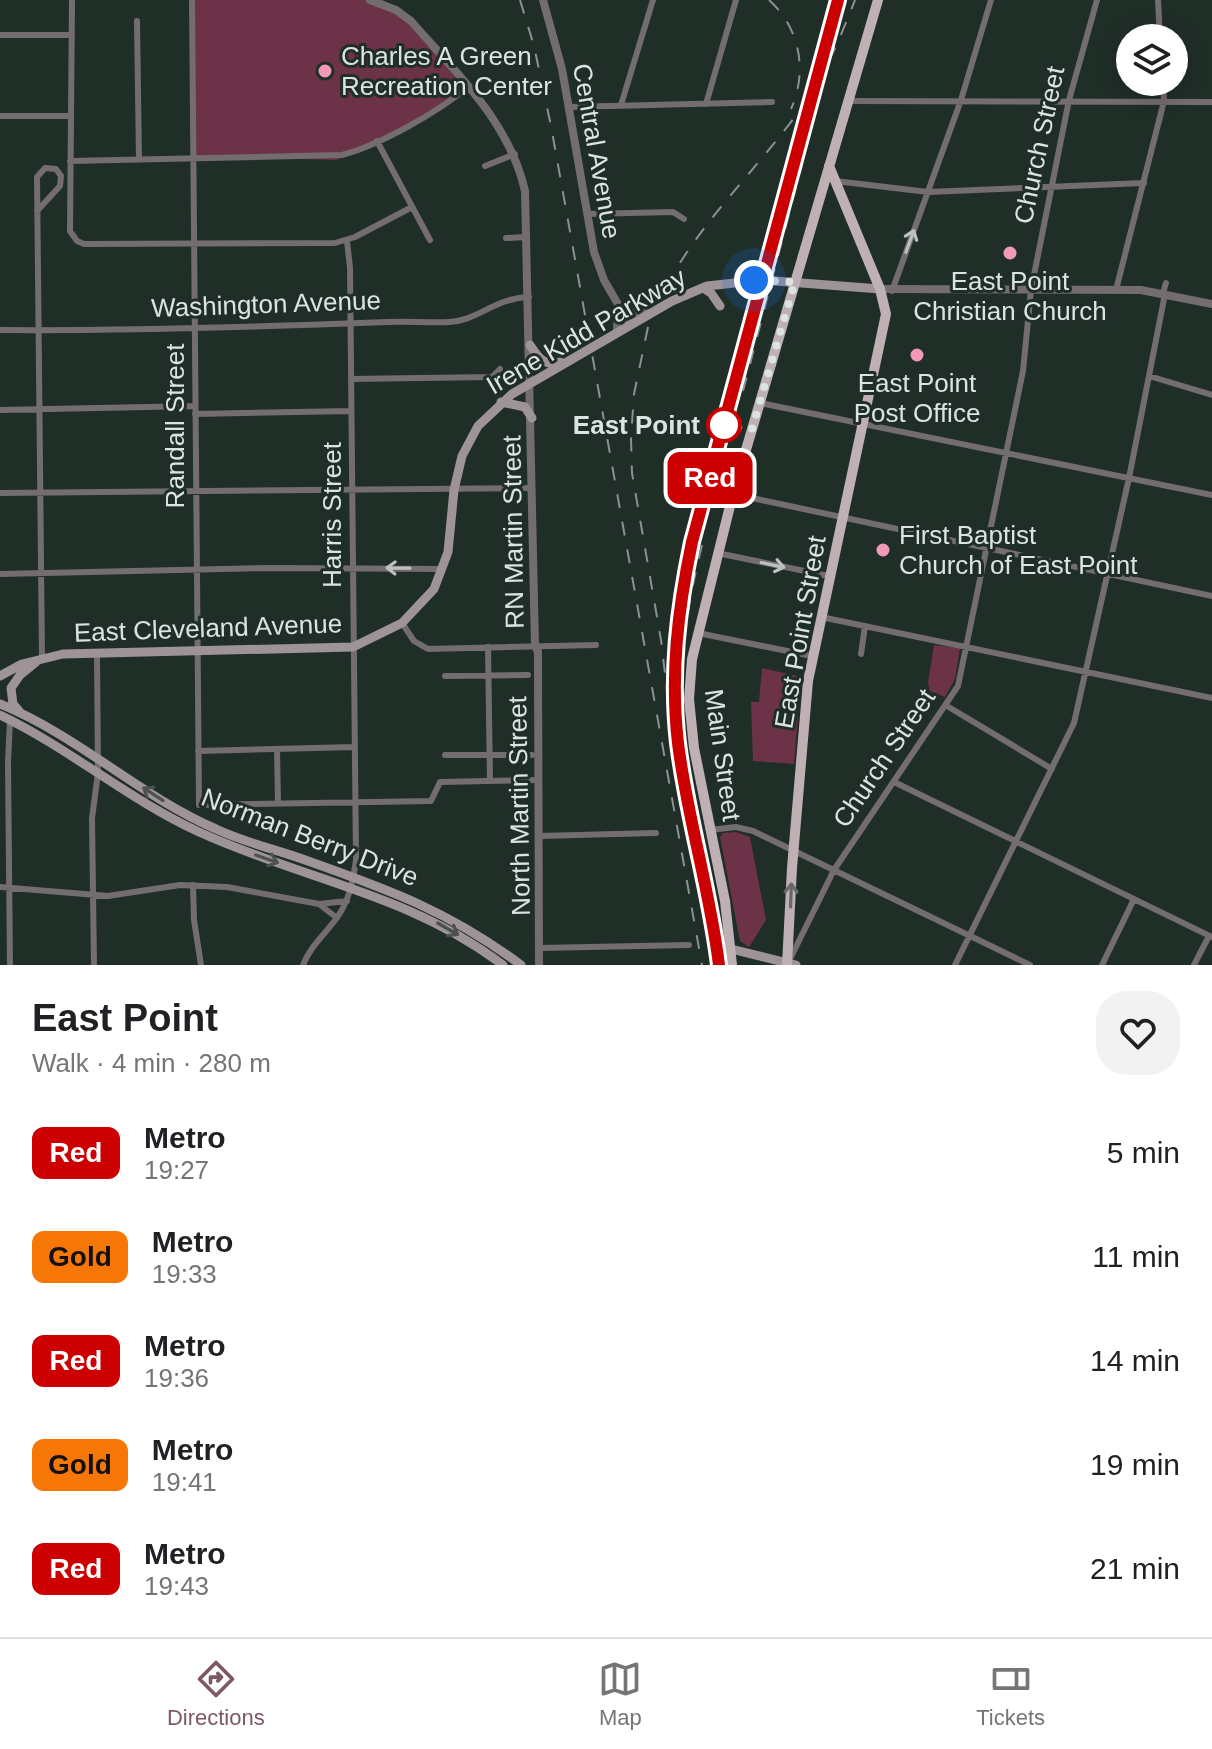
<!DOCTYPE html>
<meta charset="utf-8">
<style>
:root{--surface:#fff;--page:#f2f2f2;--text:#202124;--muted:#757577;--line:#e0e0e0;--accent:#7e5766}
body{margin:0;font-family:Helvetica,sans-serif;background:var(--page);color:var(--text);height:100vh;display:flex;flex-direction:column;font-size:30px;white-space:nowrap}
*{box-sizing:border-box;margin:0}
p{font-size:26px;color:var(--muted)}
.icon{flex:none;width:44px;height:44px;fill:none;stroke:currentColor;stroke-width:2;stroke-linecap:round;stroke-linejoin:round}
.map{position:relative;height:965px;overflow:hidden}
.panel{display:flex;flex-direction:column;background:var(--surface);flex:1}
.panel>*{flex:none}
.badge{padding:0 16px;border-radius:12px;font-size:28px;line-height:52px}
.controls{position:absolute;left:1116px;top:24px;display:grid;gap:16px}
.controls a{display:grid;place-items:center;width:72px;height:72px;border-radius:50%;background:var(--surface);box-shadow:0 4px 20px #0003;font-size:40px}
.you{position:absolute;width:40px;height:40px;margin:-20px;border:6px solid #fff;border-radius:50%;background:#1a73e8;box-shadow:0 0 0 12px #1a73e833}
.map>.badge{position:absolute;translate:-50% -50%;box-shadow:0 0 0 4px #fff}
.round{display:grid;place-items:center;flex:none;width:84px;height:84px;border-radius:32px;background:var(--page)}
.summary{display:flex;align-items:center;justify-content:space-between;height:136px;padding:0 32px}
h1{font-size:38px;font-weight:600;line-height:60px}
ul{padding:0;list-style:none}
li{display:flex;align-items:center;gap:24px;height:104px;padding:0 32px}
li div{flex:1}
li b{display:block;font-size:30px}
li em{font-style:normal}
li .badge{min-width:88px;font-weight:700;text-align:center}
.menu{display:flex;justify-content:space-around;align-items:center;height:112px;border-top:2px solid var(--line);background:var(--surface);font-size:22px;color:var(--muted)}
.menu a{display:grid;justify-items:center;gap:4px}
.menu .selected{color:var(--accent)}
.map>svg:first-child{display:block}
.green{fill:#6c3247}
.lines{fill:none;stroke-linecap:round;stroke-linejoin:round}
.minor{stroke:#746d6f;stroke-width:6}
.tertiary{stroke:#746d6f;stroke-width:8}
.secondary{stroke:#9e9396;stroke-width:9}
.primary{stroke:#bfb0b4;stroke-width:10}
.rail{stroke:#88938f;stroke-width:2;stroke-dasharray:14 14;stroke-linecap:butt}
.oneway{stroke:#bcc0be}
.oneway2{stroke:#4c514e}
.oneway3{stroke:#686867}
.line-casing{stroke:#fff;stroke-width:18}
.line{stroke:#c00;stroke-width:12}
.walk{stroke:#dbe4e0;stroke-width:8;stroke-dasharray:0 14.4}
.poi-dot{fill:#f09ab7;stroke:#202e28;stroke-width:3}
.stop-dot{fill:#fff;stroke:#c00;stroke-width:4}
.labels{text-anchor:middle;stroke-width:6;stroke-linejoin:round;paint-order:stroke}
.poi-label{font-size:26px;fill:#dbe4e0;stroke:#202e28;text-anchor:start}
.street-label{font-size:26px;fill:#dbe4e0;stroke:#202e28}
.stop-label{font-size:26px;font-weight:bold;fill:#dbe4e0;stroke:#202e28;text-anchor:end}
</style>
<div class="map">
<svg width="1212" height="965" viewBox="0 0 1212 965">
<rect width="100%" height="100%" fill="#202e28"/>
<!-- green -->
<path class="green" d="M193,0H383L410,16L471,88L419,117L388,139L336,160L196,156Z
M934,645L960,648L955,679L945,697L930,691L928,683Z
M762,668L801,677L794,764L753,761L751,702H759Z
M736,832L750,837L766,920L749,947L740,941L720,837L723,833Z"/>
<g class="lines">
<!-- minor -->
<path class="minor" d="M72,0L70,231L77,241L84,244L335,243L355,237L412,207
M192,0L199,805L431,801L440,782L538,780
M1158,0L1160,38
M137,21L139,160
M0,35H72
M848,101L1212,102
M706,104L736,0
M621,105L653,0
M569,107L772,102
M0,116H69
M377,141L430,240
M70,161L342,155C380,145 438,112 468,87
M485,166L515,154
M835,181L928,192L1144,183
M37,211L60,186L61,176L56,169L45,168L37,177L42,658
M587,214L673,212L684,219
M506,238L527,237
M1116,290L1164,101L1163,82
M892,291L961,100L991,0
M1163,293L1166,283
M0,330C130,331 259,327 388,322C409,321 429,323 449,322C478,321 494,298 529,297
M1149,376L1212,395
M351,379L492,377L500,369
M760,403L1212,495
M0,410L195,406
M195,414L351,411
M0,493L532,488
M733,494L1212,596
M717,553L829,576
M0,574L270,568L442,569
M821,617L1212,698
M402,623L414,641L428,649L596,645
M698,633L812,656
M488,647L490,781
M861,654L865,626
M445,676L528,675
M947,706L1052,769
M277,749L278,803
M198,751L354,747
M445,755H532
M894,782L1212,937
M710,830L736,827L753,831L1030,965
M539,836L656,833
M193,885L194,920L201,965
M0,887L108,896L180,885L227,887L319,904L337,918
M319,904L347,901
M540,948L689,945
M789,961L834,870L958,686L1023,371L1031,290L1069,100L1097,0
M10,965L8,762L10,720
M94,965L92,818L98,773L97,654
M303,965C310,947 324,935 336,919C349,902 353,881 356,860L350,268L347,241
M955,965L1074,723L1129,478L1165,294
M1102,965L1134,899
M1194,965L1209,936"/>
<!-- tertiary -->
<path class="tertiary" d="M370,0L396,10L411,21C457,74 509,121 525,191L535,646L538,652L539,965
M543,0L562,69L594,252L604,280L630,325
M880,289L1141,290L1212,304
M620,307L632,312L650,313
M617,332L618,307"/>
<!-- secondary -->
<path class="secondary" d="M703,288L711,293L720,306
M530,345C538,357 544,367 560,362
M501,402L525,407L532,418
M0,676L22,664L63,654L353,647L402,623L434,589L448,552L454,490L462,456L478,426L512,394L672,301L707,286L762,280L880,289
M0,704C77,735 140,796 216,829C246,843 278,850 308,861C390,890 450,912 521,965
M19,711L13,704L11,688L20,675L36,662
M0,715C69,748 129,800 199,832C304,880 408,893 503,965
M731,949L796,965"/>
<!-- primary -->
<path class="primary" d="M732,965L725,901L694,748L689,699L692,659L733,494L878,0
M787,965L792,868L808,681L886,314L880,289L829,166"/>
<!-- rail -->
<path class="rail" d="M520,0L534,46L551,126L702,965
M769,0C800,28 808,71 791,109
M825,50L838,0
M666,287C704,215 766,162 810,95C829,65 842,33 855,0
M648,327L634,394L631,438L632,473L661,640L673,741
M743,391L821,91
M702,545C686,610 676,673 683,740C691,816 716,889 722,965"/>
</g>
<!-- one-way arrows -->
<defs><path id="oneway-shaft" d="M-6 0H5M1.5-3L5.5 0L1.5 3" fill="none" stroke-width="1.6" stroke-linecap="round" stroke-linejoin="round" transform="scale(2)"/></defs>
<g class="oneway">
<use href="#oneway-shaft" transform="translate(910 241) rotate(-70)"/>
<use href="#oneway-shaft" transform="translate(773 565) rotate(12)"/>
<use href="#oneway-shaft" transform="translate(398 568) rotate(-179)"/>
</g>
<g class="oneway2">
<use href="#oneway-shaft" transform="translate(153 794) rotate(-147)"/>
<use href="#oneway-shaft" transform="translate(267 859) rotate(19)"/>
<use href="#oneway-shaft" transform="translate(448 929) rotate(30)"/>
</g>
<use class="oneway3" href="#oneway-shaft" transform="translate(791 895) rotate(-88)"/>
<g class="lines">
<!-- line casing -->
<g class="line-casing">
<path id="line" d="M719,965C710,890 687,817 678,743C670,674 678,609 692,542L838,0"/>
</g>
<!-- line -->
<use href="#line" class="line"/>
<!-- walk -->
<path class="walk" d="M724,425L752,429L795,282L754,280"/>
</g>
<!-- markers -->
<g class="poi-dot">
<circle cx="325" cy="71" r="8"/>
<circle cx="1010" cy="253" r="8"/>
<circle cx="917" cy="355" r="8"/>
<circle cx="883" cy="550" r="8"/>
</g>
<circle class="stop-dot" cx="724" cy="425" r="16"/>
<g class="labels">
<!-- poi labels -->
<g class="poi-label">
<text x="341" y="65">Charles A Green<tspan x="341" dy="30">Recreation Center</tspan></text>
<text x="1010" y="290" text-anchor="middle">East Point<tspan x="1010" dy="30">Christian Church</tspan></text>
<text x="917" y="392" text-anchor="middle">East Point<tspan x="917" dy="30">Post Office</tspan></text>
<text x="899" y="544">First Baptist<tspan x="899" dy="30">Church of East Point</tspan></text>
</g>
<!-- street labels -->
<g class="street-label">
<text transform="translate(1039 145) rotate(-78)" y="9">Church Street</text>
<text transform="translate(597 151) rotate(80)" y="9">Central Avenue</text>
<text transform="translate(266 304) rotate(-2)" y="9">Washington Avenue</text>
<text transform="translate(586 331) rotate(-30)" y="9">Irene Kidd Parkway</text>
<text transform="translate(175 426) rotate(-90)" y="9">Randall Street</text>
<text transform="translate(332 515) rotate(-90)" y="9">Harris Street</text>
<text transform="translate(513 532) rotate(-91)" y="9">RN Martin Street</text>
<text transform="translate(208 628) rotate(-2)" y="9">East Cleveland Avenue</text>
<text transform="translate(800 632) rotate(-80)" y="9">East Point Street</text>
<text transform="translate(723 755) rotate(82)" y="9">Main Street</text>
<text transform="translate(884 758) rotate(-56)" y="9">Church Street</text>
<text transform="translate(519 806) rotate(-91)" y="9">North Martin Street</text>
<text transform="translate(310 837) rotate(21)" y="9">Norman Berry Drive</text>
</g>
<!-- stop labels -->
<g class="stop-label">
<text x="700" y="434">East Point</text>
</g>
</g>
</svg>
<div class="controls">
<a><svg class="icon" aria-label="layers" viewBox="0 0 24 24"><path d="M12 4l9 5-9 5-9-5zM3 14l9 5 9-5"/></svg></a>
</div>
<div class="you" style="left:754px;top:280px"></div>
<b class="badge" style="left:710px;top:478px;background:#c00;color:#fff">Red</b>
</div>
<section class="panel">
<div class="summary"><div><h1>East Point</h1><p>Walk · 4 min · 280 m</p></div><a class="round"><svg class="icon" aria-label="heart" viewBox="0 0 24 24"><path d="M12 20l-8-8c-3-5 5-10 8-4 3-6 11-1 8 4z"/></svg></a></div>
<ul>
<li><span class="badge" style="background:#c00;color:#fff">Red</span><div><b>Metro</b><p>19:27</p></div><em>5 min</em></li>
<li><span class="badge" style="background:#f67705;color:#111">Gold</span><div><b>Metro</b><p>19:33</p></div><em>11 min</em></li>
<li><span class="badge" style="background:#c00;color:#fff">Red</span><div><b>Metro</b><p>19:36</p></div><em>14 min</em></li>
<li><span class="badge" style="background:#f67705;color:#111">Gold</span><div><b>Metro</b><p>19:41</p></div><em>19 min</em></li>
<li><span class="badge" style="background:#c00;color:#fff">Red</span><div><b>Metro</b><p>19:43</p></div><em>21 min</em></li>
</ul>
</section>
<nav class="menu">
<a class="selected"><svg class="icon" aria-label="directions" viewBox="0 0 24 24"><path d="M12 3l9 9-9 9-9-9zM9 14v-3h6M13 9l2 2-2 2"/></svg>Directions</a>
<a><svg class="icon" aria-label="map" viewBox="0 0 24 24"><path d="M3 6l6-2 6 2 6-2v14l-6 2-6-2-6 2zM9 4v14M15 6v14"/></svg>Map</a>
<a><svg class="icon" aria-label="tickets" viewBox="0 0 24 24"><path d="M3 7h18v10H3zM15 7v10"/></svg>Tickets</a>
</nav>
